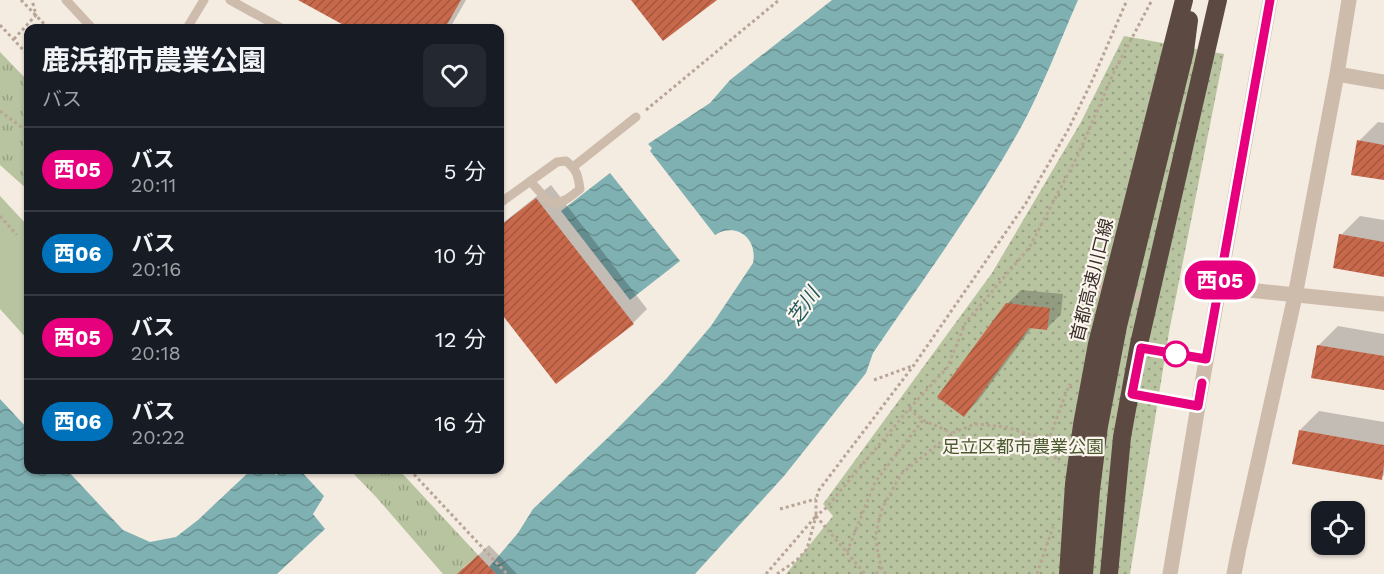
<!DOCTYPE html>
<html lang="ja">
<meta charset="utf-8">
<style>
:root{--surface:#171b24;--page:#242831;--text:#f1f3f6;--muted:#9ea1a6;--line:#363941}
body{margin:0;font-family:"Work Sans","Noto Sans JP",sans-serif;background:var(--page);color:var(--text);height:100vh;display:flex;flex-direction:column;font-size:22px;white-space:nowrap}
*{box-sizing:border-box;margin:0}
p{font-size:20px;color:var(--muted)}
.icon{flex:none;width:33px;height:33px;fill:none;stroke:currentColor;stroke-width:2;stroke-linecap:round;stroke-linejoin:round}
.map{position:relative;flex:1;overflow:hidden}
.details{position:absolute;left:24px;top:24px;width:480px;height:450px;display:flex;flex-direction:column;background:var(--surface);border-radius:12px;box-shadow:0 2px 4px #0004}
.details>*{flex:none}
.badge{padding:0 12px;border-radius:20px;font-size:21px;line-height:39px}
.buttons{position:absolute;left:1311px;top:501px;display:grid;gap:12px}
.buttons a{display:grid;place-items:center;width:54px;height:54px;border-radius:12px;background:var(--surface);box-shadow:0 2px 4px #0004;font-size:30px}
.map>.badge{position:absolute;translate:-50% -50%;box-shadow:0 0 0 3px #fff}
.round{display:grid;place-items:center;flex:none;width:63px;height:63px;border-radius:12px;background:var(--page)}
.overview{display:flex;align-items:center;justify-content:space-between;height:102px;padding:0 18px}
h1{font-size:28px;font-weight:700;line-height:45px}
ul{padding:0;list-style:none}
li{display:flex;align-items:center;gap:18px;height:84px;padding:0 18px;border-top:2px solid var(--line)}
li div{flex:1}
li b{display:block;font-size:22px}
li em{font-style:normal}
li .badge{min-width:66px;font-weight:700;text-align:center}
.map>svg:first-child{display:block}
.grass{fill:url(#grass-tufts)}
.park{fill:url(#park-dots)}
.pitch{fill:#b8c4a0}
.water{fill:url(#water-waves)}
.shadow{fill:#0003}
.building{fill:url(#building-hatch)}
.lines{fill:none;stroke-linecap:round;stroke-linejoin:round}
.path{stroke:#b9a596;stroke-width:3;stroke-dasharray:3 3;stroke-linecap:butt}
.service{stroke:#cdbbac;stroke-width:9}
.minor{stroke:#cdbbac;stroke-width:15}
.tertiary{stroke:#cdbbac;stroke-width:15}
.motorway-bridge{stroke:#5c4a42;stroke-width:18}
.line-casing{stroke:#fff;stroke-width:14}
.line{stroke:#e6007e;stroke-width:9}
.stop-dot{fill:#fff;stroke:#e6007e;stroke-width:3}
.labels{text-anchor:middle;stroke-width:4.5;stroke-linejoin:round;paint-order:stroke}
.street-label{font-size:18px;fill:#3b302b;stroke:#fbf5ee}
.park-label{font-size:18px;fill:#4a5a2e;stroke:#fbf5ee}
.water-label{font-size:20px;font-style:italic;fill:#1f5a5e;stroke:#fbf5ee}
</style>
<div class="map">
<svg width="1384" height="574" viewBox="0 0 1384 574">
<defs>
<pattern id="grass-tufts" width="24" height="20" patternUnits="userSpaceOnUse" patternTransform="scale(1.5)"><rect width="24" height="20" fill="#b8c4a0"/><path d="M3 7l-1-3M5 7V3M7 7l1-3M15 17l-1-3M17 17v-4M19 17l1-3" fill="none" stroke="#97a083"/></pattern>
<pattern id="park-dots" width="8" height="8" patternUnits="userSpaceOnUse" patternTransform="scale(1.5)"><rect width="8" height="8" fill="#b8c4a0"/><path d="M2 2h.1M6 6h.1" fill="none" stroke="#97a083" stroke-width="1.8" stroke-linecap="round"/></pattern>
<pattern id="water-waves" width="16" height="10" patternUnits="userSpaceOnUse" patternTransform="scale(1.5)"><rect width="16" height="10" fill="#7fb0b2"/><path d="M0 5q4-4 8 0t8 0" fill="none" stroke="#699091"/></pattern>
<pattern id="building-hatch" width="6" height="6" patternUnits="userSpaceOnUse" patternTransform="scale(1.5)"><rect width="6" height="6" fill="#c8694b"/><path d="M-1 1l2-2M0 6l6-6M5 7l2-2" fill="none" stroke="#a4573f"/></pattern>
</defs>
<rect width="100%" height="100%" fill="#f4ebe1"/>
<!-- grass -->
<path class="grass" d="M0,52L28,81V190L0,165Z
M350,470H399L478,555L463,568L469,574H443L377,498Z"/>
<!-- park -->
<path class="park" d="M1124,36L1224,54L1169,332L1130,574H786L833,516L823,504L992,273L1081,122Z"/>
<!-- pitch -->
<path class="pitch" d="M0,196L28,226V340L0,309Z"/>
<!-- water -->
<path class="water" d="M832,0H1078C1059,43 1043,87 1020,129C977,207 923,279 873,353L866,373L784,476L695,574H496L489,567L518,533L533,509L617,429L667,378L711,326L753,263C758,238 736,222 715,235L650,151L652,148L648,144L710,103L730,80Z
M610,173L680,261L630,300L561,211Z
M0,399L28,429V470H67L123,530L150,542L176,537L198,520L251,470H272L276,475L285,470H300L324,496L313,514L325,529L277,574H0Z"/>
<!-- shadow -->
<path class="shadow" d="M302,0H466L450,28H352Z
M1378,122L1384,123V179L1359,141Z
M551,185L647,309L633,323L556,382L500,309V225Z
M1360,216L1384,220V276L1341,235Z
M1021,290L1063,294L1061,314L1047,328L1032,327L978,401L964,415L1007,304Z
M1338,326L1384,334V388L1318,346Z
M1319,411L1384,422V475L1381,478L1300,430Z
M489,545L517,574H471L465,568Z"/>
<!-- building -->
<path class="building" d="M298,0H461L445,28H349Z
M631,0H717L663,41Z
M1357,140L1384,145V180L1351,175Z
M536,198L634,324L556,384L500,312V226Z
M1339,234L1384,242V277L1333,268Z
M1006,303L1050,308L1047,330L1029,328L964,417L937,397Z
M1317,345L1384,356V390L1311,378Z
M1299,430L1384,445V465L1382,480L1292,464Z
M478,555L496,574H457Z"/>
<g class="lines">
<!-- path -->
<path class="path" d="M21,0L48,28
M0,25L28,55
M14,39L36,15L32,0
M646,110L779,0
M0,111L28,132
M0,216L17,235
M874,380L912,366
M909,409L923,420L952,433
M1046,447L1069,385L1074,386
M410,470L507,574
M780,509L816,499
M816,516L865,574
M847,552L875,482L923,420
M766,574L816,516V499L819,490L914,365L1026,203L1068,130L1092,81L1127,0
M777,574L797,560L807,549L816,516L826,508L909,409L947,368L966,322L1029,248L1078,155L1114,72L1152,0
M876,574L881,567
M886,574L881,567L875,537L882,509L901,474L952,433L975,424L1006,427L1037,437L1059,462
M1037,574L1053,527"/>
<!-- service -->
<path class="service" d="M66,0L92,28
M230,0L281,28
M187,28L204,0
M573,167L636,117
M500,203L557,162L566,161C577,170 578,175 580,189C570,197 563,204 550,203L530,181
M1095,287L1145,297L1149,303
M1140,351L1141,348L1206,359
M1133,388L1132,394L1198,406"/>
<!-- minor -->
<path class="minor" d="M1337,74L1384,82
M1219,287L1384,304
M1234,574L1239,548L1295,296L1337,74L1349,0"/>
<!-- tertiary -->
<path class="tertiary" d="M1170,574L1198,406L1270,0"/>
<!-- motorway-bridge -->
<path class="motorway-bridge" d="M1068,574L1074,484L1082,425L1097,344L1184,0
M1084,574L1091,490L1099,426L1118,326L1185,51L1189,20
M1109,574L1122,437L1139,344L1218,0"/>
</g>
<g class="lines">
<!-- line casing -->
<g class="line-casing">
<path id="line" d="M1202,383L1198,406L1132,394L1141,348L1206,359L1270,0"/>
</g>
<!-- line -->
<use href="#line" class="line"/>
</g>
<!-- markers -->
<circle class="stop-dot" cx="1176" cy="354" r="12"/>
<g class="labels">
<!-- street labels -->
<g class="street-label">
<text transform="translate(1092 280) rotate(-76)" y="6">首都高速川口線</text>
</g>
<!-- park labels -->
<g class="park-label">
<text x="1023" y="453">足立区都市農業公園</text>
</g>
<!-- water labels -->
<g class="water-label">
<text transform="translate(803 306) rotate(-55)" y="7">芝川</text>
</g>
</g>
</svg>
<div class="buttons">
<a><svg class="icon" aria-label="locate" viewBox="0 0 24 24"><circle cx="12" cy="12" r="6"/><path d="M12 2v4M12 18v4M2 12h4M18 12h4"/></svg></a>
</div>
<b class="badge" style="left:1220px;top:280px;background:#e6007e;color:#fff">西05</b>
<section class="details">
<div class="overview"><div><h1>鹿浜都市農業公園</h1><p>バス</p></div><a class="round"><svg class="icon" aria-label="heart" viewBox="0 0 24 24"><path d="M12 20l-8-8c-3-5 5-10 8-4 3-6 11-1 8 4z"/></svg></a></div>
<ul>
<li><span class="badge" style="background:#e6007e;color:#fff">西05</span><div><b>バス</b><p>20:11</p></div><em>5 分</em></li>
<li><span class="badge" style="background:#0072bc;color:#fff">西06</span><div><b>バス</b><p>20:16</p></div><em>10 分</em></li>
<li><span class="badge" style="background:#e6007e;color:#fff">西05</span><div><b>バス</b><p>20:18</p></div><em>12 分</em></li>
<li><span class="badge" style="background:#0072bc;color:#fff">西06</span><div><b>バス</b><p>20:22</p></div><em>16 分</em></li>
</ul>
</section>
</div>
